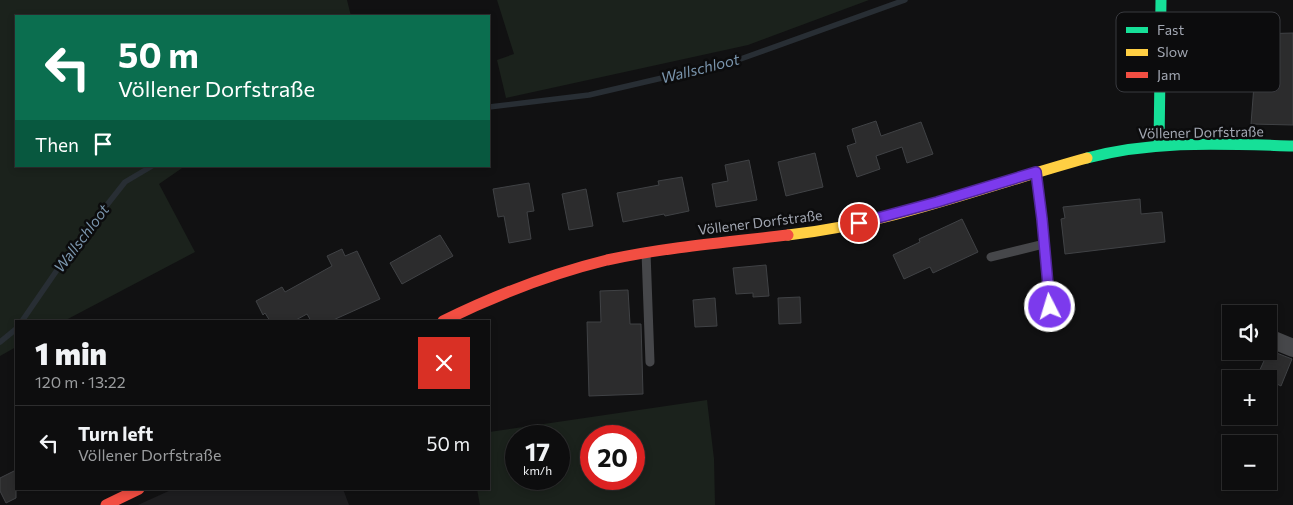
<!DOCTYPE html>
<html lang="en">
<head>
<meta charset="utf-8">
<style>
  body { margin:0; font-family:Commissioner,sans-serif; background:#161617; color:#f1f3f6; height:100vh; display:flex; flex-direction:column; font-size:19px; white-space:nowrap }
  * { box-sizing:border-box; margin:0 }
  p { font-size:16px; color:#9a9c9e }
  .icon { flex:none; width:28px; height:28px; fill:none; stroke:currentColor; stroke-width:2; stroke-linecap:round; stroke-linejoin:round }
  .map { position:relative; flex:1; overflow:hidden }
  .panel { position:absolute; left:15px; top:320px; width:475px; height:170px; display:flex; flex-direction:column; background:#0d0d0e; border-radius:0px; box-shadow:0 2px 8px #0003,0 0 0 1px #2d2d2e }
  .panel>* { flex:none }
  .top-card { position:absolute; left:15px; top:15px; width:475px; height:152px; border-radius:0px; box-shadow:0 2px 8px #0003,0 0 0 1px #2d2d2e; background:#0b6e4f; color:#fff; overflow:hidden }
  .controls { position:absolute; left:1222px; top:305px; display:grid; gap:10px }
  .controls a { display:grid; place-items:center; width:55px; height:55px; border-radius:0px; background:#0d0d0e; box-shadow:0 2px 8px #0003,0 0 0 1px #2d2d2e; font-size:25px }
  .speed { position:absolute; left:505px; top:425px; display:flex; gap:10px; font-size:25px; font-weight:700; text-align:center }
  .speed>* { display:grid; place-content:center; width:65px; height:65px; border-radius:50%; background:#0d0d0e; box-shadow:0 2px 8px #0003,0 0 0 1px #2d2d2e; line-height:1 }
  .speed small { font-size:12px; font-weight:400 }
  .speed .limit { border:8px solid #d22; background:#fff; color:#111 }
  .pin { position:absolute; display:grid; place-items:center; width:42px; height:42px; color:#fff; margin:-21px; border:2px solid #fff; border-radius:50%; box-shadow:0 1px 5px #0007 }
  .me { position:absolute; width:55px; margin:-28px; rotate:355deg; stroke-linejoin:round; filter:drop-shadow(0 0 4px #0008) }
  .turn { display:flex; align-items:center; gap:18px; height:105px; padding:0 20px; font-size:22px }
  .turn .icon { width:65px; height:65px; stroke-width:2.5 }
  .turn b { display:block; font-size:35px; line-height:42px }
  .then { display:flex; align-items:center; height:48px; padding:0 20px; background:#0003; gap:10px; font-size:19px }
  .round { display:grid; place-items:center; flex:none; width:52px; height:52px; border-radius:0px; background:#161617 }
  .head { display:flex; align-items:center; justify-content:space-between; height:85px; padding:0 20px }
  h1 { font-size:30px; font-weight:800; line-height:38px }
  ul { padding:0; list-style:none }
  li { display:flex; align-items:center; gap:15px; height:75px; padding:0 20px; border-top:1px solid #2d2d2e }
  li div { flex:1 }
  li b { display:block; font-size:19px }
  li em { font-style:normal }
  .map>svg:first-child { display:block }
</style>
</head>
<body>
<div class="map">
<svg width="1293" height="505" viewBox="0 0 1293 505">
  <rect width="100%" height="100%" fill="#111112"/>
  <!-- built -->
  <polygon fill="#1e1e20" points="173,489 343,489 349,505 138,505"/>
  <!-- green -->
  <g fill="#1b221c" fill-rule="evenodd">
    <polygon points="0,0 347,0 351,16 16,16 16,166 185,166 159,184 195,252 64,321 16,321 16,347 0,356"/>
    <polygon points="497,0 869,0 748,45 506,98 497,60 514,54"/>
    <path d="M707,400l7,59 1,46h-235l-3,-16h12v-57zM516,436h43v43h-43zM591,436h43v43h-43z"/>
  </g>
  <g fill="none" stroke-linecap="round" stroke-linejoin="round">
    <!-- stream -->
    <g stroke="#282e34" stroke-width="5.5">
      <polyline points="489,107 589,95 735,61 905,0"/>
      <polyline points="22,321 66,257 125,182 152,166"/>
      <polyline points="0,342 16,329"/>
    </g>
  </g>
  <!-- building -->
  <g fill="#2c2c2d" stroke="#404245">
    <polygon points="1293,33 1293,125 1251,124 1254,85 1260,86 1258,34"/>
    <polygon points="876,121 881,136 921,122 933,154 907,163 902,147 876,156 880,169 857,177 847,146 856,143 852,129"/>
    <polygon points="815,153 823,187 786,196 778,162"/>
    <polygon points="749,160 757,200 716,207 712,184 728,181 725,165"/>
    <polygon points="682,177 689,211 665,216 664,214 623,222 617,193 659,185 658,181"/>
    <polygon points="529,183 534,211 527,212 531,239 509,243 504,216 498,217 493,189"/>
    <polygon points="586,189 593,226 569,230 562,194"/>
    <polygon points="1140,199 1141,214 1162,212 1165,242 1065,254 1061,219 1065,218 1063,207"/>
    <polygon points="962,219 978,252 933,273 930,267 904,279 893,255 920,242 919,239"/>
    <polygon points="440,235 453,256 402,284 390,263"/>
    <polygon points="342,249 345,256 357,251 380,299 331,321 311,321 307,314 294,321 270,321 265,313 263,315 256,301 282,287 285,292 332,266 327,256"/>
    <polygon points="766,265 769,296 753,297 753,293 736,294 733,268"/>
    <polygon points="628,290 630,324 641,324 643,394 589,396 587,322 601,322 600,291"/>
    <polygon points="800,297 801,323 779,324 778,298"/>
    <polygon points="715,298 717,326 695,327 693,300"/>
    <polygon points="1269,350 1292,359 1281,386 1269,380 1269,379 1265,379 1257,376"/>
    <polygon points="16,470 16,498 6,503 0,491 0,478"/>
  </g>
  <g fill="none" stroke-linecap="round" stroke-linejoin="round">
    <!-- lane -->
    <g stroke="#46474a" stroke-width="9">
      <polyline points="1036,173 1042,219 1049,307"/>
      <polyline points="646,252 650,362"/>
      <polyline points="991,257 1044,244"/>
    </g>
    <!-- street -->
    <polyline stroke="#46474a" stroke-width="18" points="1269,338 1293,348"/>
    <!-- fast -->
    <g stroke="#16e098" stroke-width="11">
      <polyline points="1159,145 1161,0"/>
      <path d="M1087,158c69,-18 135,-14 206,-12"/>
    </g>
    <!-- slow -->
    <path stroke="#ffcf43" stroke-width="11" d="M788,235c102,-11 200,-50 299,-77"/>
    <!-- jam -->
    <g stroke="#f24e42" stroke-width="11">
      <path d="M443,321c53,-26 107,-47 164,-61 60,-13 121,-18 181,-25"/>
      <polyline points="106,505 139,489"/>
    </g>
  </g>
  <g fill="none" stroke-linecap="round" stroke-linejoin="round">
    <defs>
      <polyline id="route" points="859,223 937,202 1036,172 1042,219 1050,307"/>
    </defs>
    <!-- route casing -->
    <use href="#route" stroke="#51269a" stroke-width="12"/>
    <!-- route -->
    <use href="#route" stroke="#7c3aed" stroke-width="9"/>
  </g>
  <g text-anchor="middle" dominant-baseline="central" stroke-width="5" stroke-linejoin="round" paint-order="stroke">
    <!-- street labels -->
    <g font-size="14" fill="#a2a7b2" stroke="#0c0c0d">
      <text transform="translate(1201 132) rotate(-1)">Völlener Dorfstraße</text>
      <text transform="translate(760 222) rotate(-7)">Völlener Dorfstraße</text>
    </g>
    <!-- water labels -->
    <g font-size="15" font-style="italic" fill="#7a95ad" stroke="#0c0c0d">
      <text transform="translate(700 68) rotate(-14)">Wallschloot</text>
      <text transform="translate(81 238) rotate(-53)">Wallschloot</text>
    </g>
  </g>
  <!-- legend -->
  <rect x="1116" y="12" width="164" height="80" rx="8" fill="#0c0c0d" stroke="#393a3f" stroke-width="1"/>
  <rect x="1126" y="27" width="22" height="6" fill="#16e098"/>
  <rect x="1126" y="49" width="22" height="7" fill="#ffcf43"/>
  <rect x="1126" y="72" width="22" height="6" fill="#f24e42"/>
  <g font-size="14" fill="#a2a7b2">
    <text x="1157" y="35">Fast</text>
    <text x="1157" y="57">Slow</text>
    <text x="1157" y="80">Jam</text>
  </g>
</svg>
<div class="controls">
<a><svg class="icon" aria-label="sound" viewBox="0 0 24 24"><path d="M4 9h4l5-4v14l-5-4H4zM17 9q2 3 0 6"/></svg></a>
<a>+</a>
<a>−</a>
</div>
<div class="speed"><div>17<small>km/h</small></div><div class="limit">20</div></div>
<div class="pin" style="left:859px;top:223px;background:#d93025"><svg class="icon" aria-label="arrive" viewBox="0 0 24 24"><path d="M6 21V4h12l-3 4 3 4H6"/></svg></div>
<svg class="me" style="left:1050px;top:307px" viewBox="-20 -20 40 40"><circle r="17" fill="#7c3aed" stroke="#fff" stroke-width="3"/><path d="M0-11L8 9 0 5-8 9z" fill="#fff"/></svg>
<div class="top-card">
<div class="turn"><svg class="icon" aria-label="left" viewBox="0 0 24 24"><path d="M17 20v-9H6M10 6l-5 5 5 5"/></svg><div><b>50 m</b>Völlener Dorfstraße</div></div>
<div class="then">Then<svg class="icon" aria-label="arrive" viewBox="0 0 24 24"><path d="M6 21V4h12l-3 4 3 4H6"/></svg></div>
</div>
<section class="panel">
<div class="head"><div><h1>1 min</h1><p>120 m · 13:22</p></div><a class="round" style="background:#d93025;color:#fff"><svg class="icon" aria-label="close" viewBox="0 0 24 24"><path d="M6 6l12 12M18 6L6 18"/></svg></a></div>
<ul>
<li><svg class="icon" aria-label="left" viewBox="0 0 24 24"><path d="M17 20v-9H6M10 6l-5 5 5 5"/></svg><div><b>Turn left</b><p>Völlener Dorfstraße</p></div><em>50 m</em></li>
</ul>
</section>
</div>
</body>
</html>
